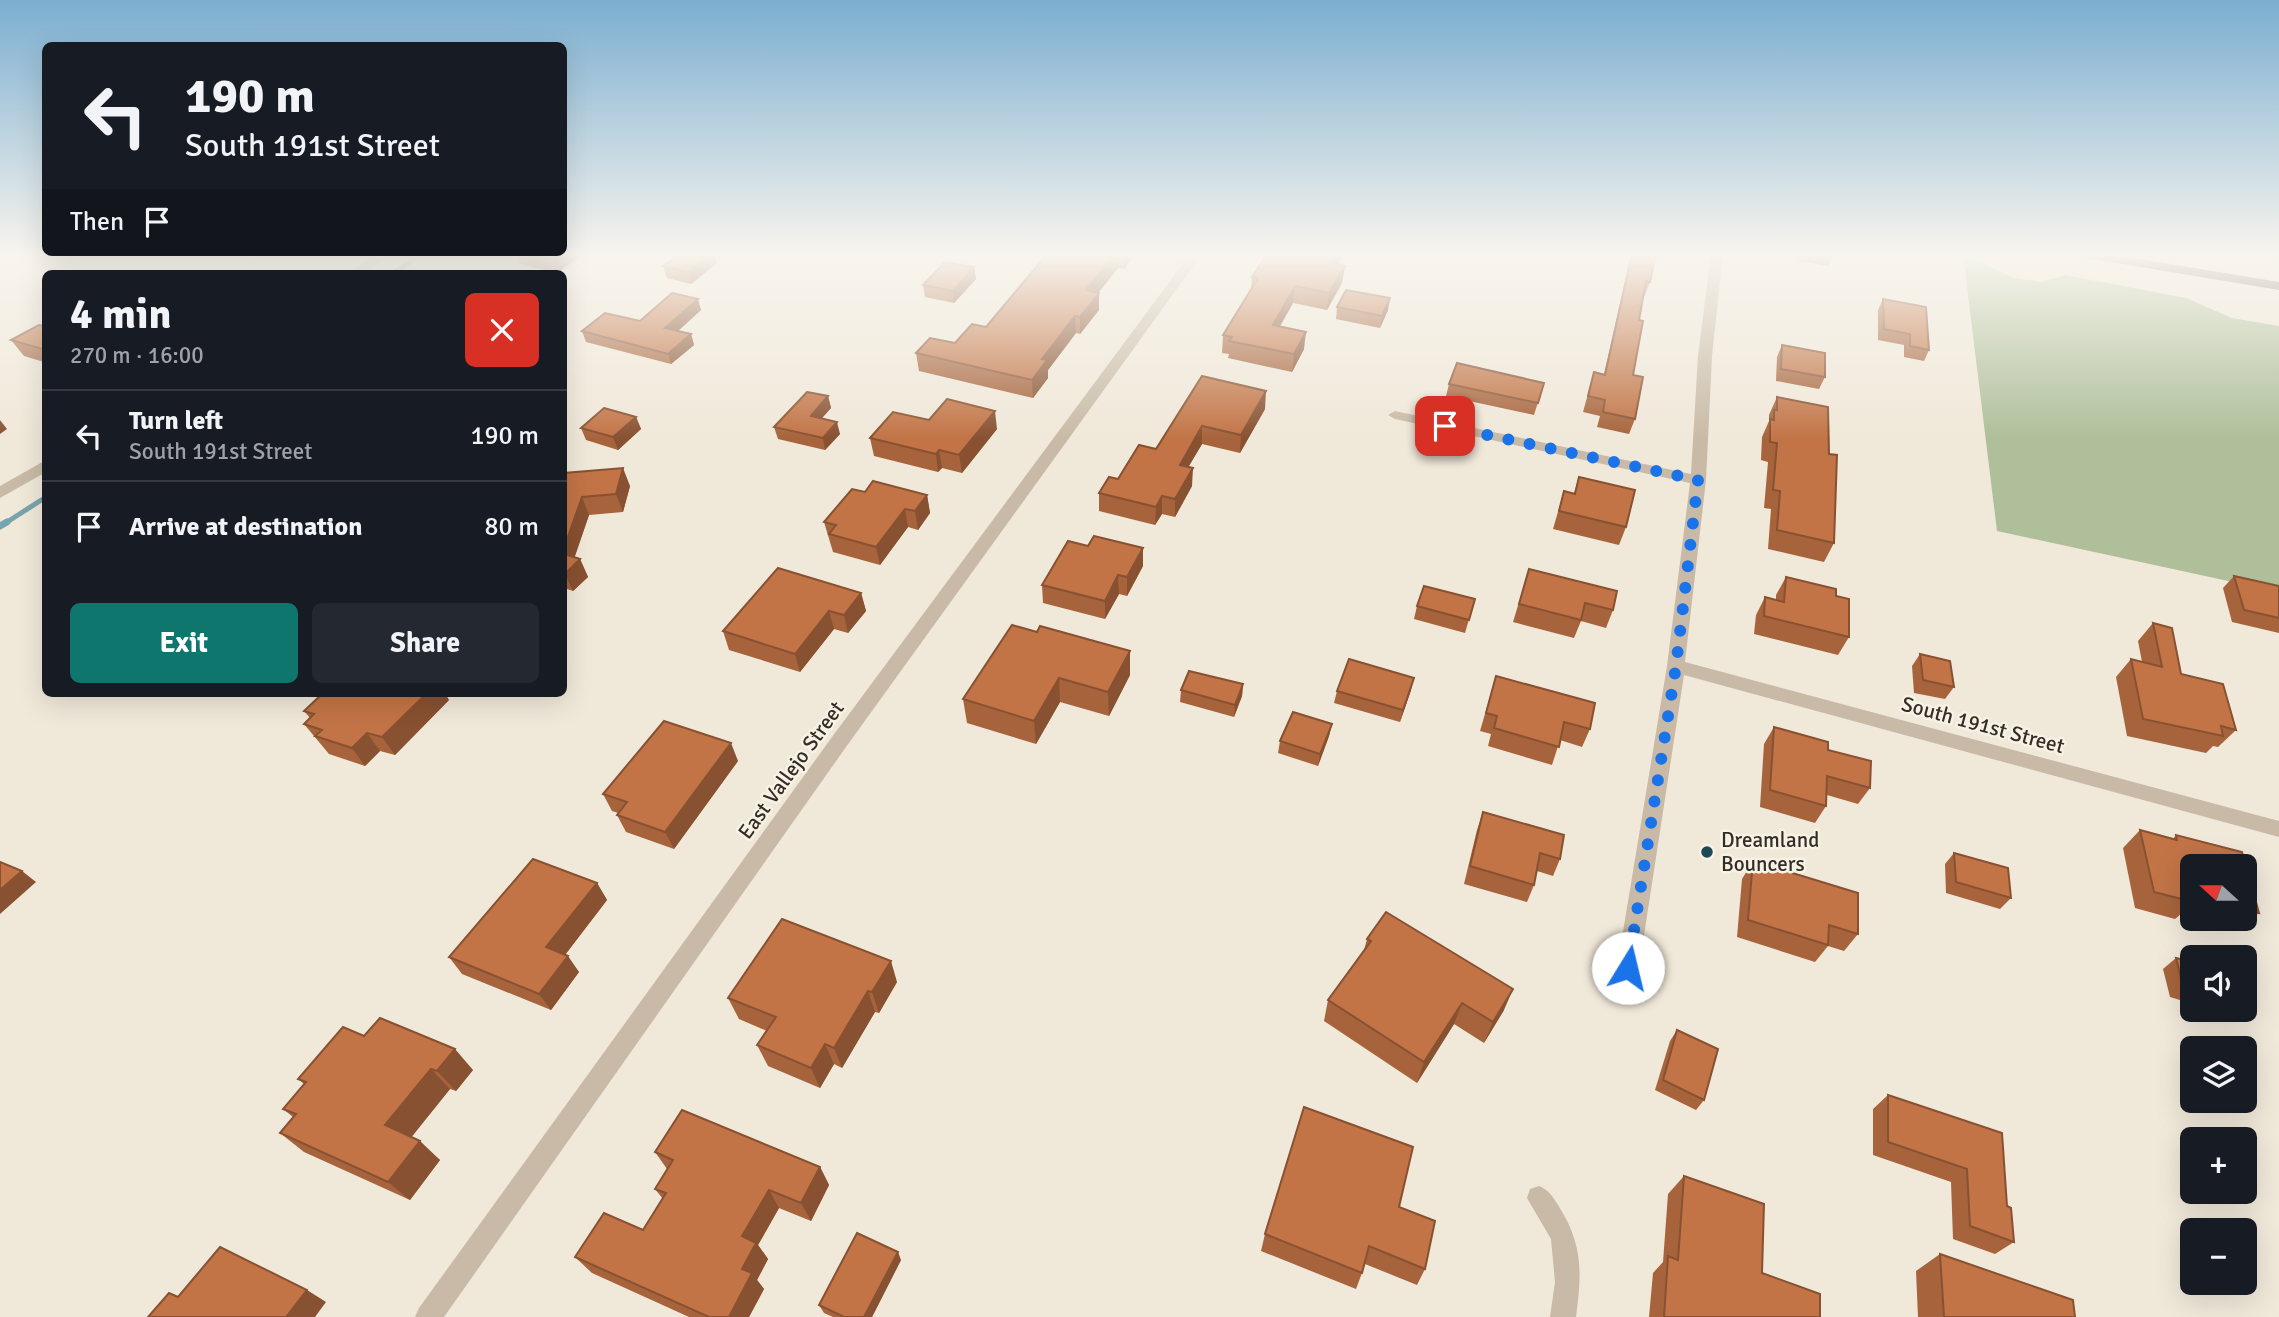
<!DOCTYPE html>
<html lang="en">
<head>
<meta charset="utf-8">
<style>
  body { margin:0; font-family:Signika,sans-serif; background:#242831; color:#f1f3f6; height:100vh; display:flex; flex-direction:column; font-size:26px; white-space:nowrap }
  * { box-sizing:border-box; margin:0 }
  p { font-size:23px; color:#9ea1a6 }
  .icon { flex:none; width:38px; height:38px; fill:none; stroke:currentColor; stroke-width:2; stroke-linecap:round; stroke-linejoin:round }
  .map { position:relative; flex:1; overflow:hidden }
  .drawer { position:absolute; left:42px; top:270px; width:525px; height:427px; display:flex; flex-direction:column; background:#171b24; border-radius:10px; box-shadow:0 7px 28px #0002 }
  .drawer>* { flex:none }
  .guide { position:absolute; left:42px; top:42px; width:525px; height:214px; border-radius:10px; box-shadow:0 7px 28px #0002; background:#171b24; color:#f1f3f6; overflow:hidden }
  .needle { width:46px; rotate:291deg }
  .tools { position:absolute; left:2180px; top:854px; display:grid; gap:14px }
  .tools a { display:grid; place-items:center; width:77px; height:77px; border-radius:10px; background:#171b24; box-shadow:0 7px 28px #0002; font-size:35px }
  .pin { position:absolute; display:grid; place-items:center; width:60px; height:60px; color:#fff; margin:-30px; border-radius:14px; box-shadow:0 4px 10px #0006 }
  .me { position:absolute; width:77px; margin:-38px; rotate:9deg; stroke-linejoin:round; filter:drop-shadow(0 0 5px #0008) }
  .turn { display:flex; align-items:center; gap:24px; height:147px; padding:0 28px; font-size:32px }
  .turn .icon { width:91px; height:91px; stroke-width:2.5 }
  .turn b { display:block; font-size:49px; line-height:60px }
  .then { display:flex; align-items:center; height:66px; padding:0 28px; background:#0003; gap:14px; font-size:26px }
  .round { display:grid; place-items:center; flex:none; width:74px; height:74px; border-radius:10px; background:#242831 }
  .overview { display:flex; align-items:center; justify-content:space-between; height:119px; padding:0 28px }
  h1 { font-size:42px; font-weight:800; line-height:52px }
  .primary-button { display:flex; gap:14px; margin-top:auto; padding:14px 28px }
  .primary-button a { flex:1; height:80px; border-radius:10px; background:#0f766e; color:#fff; font-size:28px; font-weight:800; line-height:80px; text-align:center }
  .primary-button a+a { background:#242831; color:#f1f3f6 }
  ul { padding:0; list-style:none }
  li { display:flex; align-items:center; gap:21px; height:91px; padding:0 28px; border-top:2px solid #363941 }
  li div { flex:1 }
  li b { display:block; font-size:26px }
  li em { font-style:normal }
  .map>svg:first-child { display:block }
</style>
</head>
<body>
<div class="map">
<svg width="2279" height="1317" viewBox="0 0 2279 1317">
  <rect width="100%" height="100%" fill="#f0e8d9"/>
  <!-- green -->
  <polygon fill="#aebf9a" points="1963,254 2014,278 2042,282 2065,275 2186,298 2232,318 2279,326 2279,592 1997,531"/>
  <g fill="none" stroke-linecap="round" stroke-linejoin="round">
    <!-- stream-far1 -->
    <g stroke="#79a4ac" stroke-width="5">
      <polyline points="2269,254 2279,256"/>
      <polyline points="393,273 422,254"/>
      <polyline points="4,524 46,497"/>
    </g>
    <!-- stream -->
    <polyline stroke="#79a4ac" stroke-width="7" points="0,526 7,522"/>
    <!-- minor -->
    <g fill="#c8baa6" fill-rule="evenodd">
      <polygon points="376,254 391,254 364,273 349,273"/>
      <polygon points="1190,254 1202,254 846,747 444,1317 415,1317 419,1308 832,737"/>
      <polygon points="1711,254 1723,254 1712,356 1706,480 1685,662 2279,821 2279,837 1684,675 1639,968 1636,975 1628,978 1620,975 1617,968 1667,666 1690,483 1395,419 1388,415 1395,411 1691,474 1698,356"/>
      <polygon points="46,460 46,472 0,498 0,486"/>
      <path d="M1539,1186c10,4 13,10 19,19 25,39 24,67 18,112h-26l5,-35 -4,-43 -24,-41 3,-9z"/>
    </g>
    <!-- major -->
    <polygon fill="#766658" fill-rule="evenodd" points="2081,254 2110,254 2279,282 2279,290 2087,258"/>
  </g>
  <!-- wall -->
  <g fill="#a7643c">
    <polygon points="516,254 583,254 557,273 520,264"/>
    <polygon points="1047,254 1135,254 1124,269 1118,268 1098,293 1099,310 1080,334 1076,333 1048,370 1048,378 1033,398 919,371 916,353 955,343 986,327"/>
    <polygon points="1344,254 1338,264 1345,266 1342,283 1327,310 1293,303 1280,326 1304,349 1292,372 1228,358 1229,354 1222,353 1223,335 1251,290 1252,277"/>
    <polygon points="1631,254 1656,254 1650,282 1644,297 1643,297 1639,320 1633,375 1635,419 1629,434 1597,427 1600,416 1583,412 1594,372 1604,374"/>
    <polygon points="1779,254 1833,254 1828,266 1799,261 1799,258"/>
    <polygon points="717,263 691,284 667,278 663,266"/>
    <polygon points="974,267 976,279 954,303 925,297 923,285"/>
    <polygon points="1883,299 1929,350 1924,361 1904,357 1904,345 1878,340 1878,310"/>
    <polygon points="1337,307 1388,310 1380,328 1336,319"/>
    <polygon points="701,310 678,331 691,334 694,345 671,364 586,342 582,331"/>
    <polygon points="46,326 46,365 44,362 24,356 11,340"/>
    <polygon points="1782,345 1825,377 1819,389 1776,381 1777,357"/>
    <polygon points="1202,376 1265,409 1240,453 1202,444 1188,467 1192,486 1175,517 1162,514 1155,525 1099,511 1099,493 1118,479 1156,449"/>
    <polygon points="1544,383 1534,415 1446,396 1449,384"/>
    <polygon points="828,396 831,408 822,418 840,434 825,450 778,439 774,427"/>
    <polygon points="1777,397 1829,454 1834,543 1824,562 1768,549 1771,509 1764,508 1768,462 1761,460 1762,437 1769,421 1769,415"/>
    <polygon points="636,417 641,429 618,450 586,440 581,428"/>
    <polygon points="929,420 997,429 962,473 942,468 938,472 874,456 870,438"/>
    <polygon points="564,473 630,486 623,512 589,515 574,558 580,559 588,577 573,591 564,588"/>
    <polygon points="1579,477 1626,527 1619,545 1553,529 1564,491 1574,493"/>
    <polygon points="865,492 927,495 930,513 918,530 908,527 880,565 833,552 824,522"/>
    <polygon points="1088,546 1143,548 1143,566 1127,596 1119,594 1105,619 1043,603 1042,585"/>
    <polygon points="1529,569 1613,610 1606,628 1581,621 1574,638 1513,622"/>
    <polygon points="2234,576 2279,586 2279,633 2232,622 2223,588"/>
    <polygon points="1786,577 1836,596 1849,637 1838,655 1754,634 1756,615 1765,597 1776,600 1776,595"/>
    <polygon points="861,593 866,611 848,633 834,629 800,672 729,650 723,631"/>
    <polygon points="1475,599 1465,633 1414,619 1417,606"/>
    <polygon points="2153,623 2181,674 2236,730 2218,747 2213,746 2206,753 2127,736 2116,677 2131,659 2142,662 2138,641"/>
    <polygon points="1012,625 1130,675 1109,716 1060,702 1036,744 967,723 963,699"/>
    <polygon points="1920,654 1954,687 1945,699 1914,693 1912,666"/>
    <polygon points="1496,676 1590,729 1582,747 1560,740 1552,765 1488,746 1491,734 1480,731"/>
    <polygon points="1243,684 1242,696 1234,717 1180,702 1181,690"/>
    <polygon points="1411,690 1400,722 1334,703 1337,691"/>
    <polygon points="449,700 395,755 380,751 365,766 329,754 304,724 310,718 304,711"/>
    <polygon points="1332,724 1329,736 1318,766 1278,753 1280,741"/>
    <polygon points="1774,727 1828,750 1870,788 1858,804 1827,795 1826,806 1815,823 1760,807 1764,744"/>
    <polygon points="738,761 674,849 626,832 617,815 618,813 612,811 603,794"/>
    <polygon points="1483,812 1560,859 1553,876 1537,871 1534,885 1527,902 1464,884 1477,830"/>
    <polygon points="2140,830 2173,839 2176,835 2242,852 2259,913 2238,929 2198,919 2245,919 2245,866 2193,866 2193,917 2181,914 2175,919 2135,908 2123,848"/>
    <polygon points="1954,853 2011,898 2000,909 1946,893 1945,864"/>
    <polygon points="1753,861 1858,934 1844,951 1828,946 1815,962 1737,937 1742,879"/>
    <polygon points="597,883 607,900 565,955 579,972 551,1010 462,974 449,957"/>
    <polygon points="1367,939 1504,1010 1484,1043 1454,1024 1417,1083 1324,1021 1328,1000 1364,950"/>
    <polygon points="2176,958 2193,962 2193,1004 2170,997 2163,969"/>
    <polygon points="897,982 879,1013 875,1012 842,1068 834,1064 820,1088 768,1066 757,1045 767,1031 739,1019 728,998"/>
    <polygon points="2216,1010 2242,1010 2235,1015"/>
    <polygon points="1677,1030 1704,1100 1696,1110 1655,1090 1670,1041"/>
    <polygon points="364,1036 473,1070 456,1091 450,1089 411,1137 440,1160 410,1200 304,1152 280,1133 293,1117 283,1109 304,1084 298,1079"/>
    <polygon points="1888,1095 2007,1206 2014,1242 1995,1254 1953,1239 1951,1182 1873,1155 1873,1109"/>
    <polygon points="655,1152 820,1167 829,1185 811,1221 779,1208 758,1245 768,1259 757,1280 764,1289 749,1317 689,1317 592,1273 575,1257 643,1230 663,1199 655,1189 667,1169"/>
    <polygon points="1684,1176 1762,1273 1820,1317 1649,1317 1653,1273 1663,1262 1668,1194"/>
    <polygon points="1399,1207 1425,1269 1417,1285 1365,1264 1362,1273 1356,1289 1261,1251 1265,1234"/>
    <polygon points="1940,1254 2075,1317 1918,1317 1916,1271"/>
    <polygon points="901,1260 872,1317 833,1317 824,1313 819,1305"/>
  </g>
  <!-- shaded-wall -->
  <g fill="#885131">
    <polygon points="554,254 583,254 557,273 551,256"/>
    <polygon points="710,254 714,254 717,263 691,284 688,272"/>
    <polygon points="1115,254 1118,254 1118,268 1087,307 1086,290"/>
    <polygon points="1124,254 1135,254 1124,269"/>
    <polygon points="1337,254 1344,254 1329,280 1331,263"/>
    <polygon points="1345,266 1342,283 1327,310 1329,293"/>
    <polygon points="974,267 976,279 954,303 953,291"/>
    <polygon points="1295,286 1293,303 1271,342 1273,325"/>
    <polygon points="1099,293 1099,310 1080,334 1080,317"/>
    <polygon points="1390,298 1388,310 1380,328 1382,316"/>
    <polygon points="698,299 701,310 669,339 665,328"/>
    <polygon points="1075,316 1076,333 1048,370 1048,378 1033,398 1032,380 1042,359"/>
    <polygon points="1306,332 1304,349 1292,372 1294,354"/>
    <polygon points="691,334 694,345 671,364 668,354"/>
    <polygon points="1266,391 1265,409 1240,453 1241,435"/>
    <polygon points="828,396 831,408 813,428 811,416"/>
    <polygon points="995,411 997,429 962,473 959,455"/>
    <polygon points="636,417 641,429 618,450 613,437"/>
    <polygon points="0,420 7,429 0,434"/>
    <polygon points="837,422 840,434 825,450 823,438"/>
    <polygon points="1202,426 1202,444 1179,483 1180,465"/>
    <polygon points="939,450 942,468 938,472 936,454"/>
    <polygon points="623,468 630,486 623,512 616,494"/>
    <polygon points="1193,468 1192,486 1175,517 1175,499"/>
    <polygon points="927,495 930,513 918,530 915,511"/>
    <polygon points="1162,496 1162,514 1155,525 1156,507"/>
    <polygon points="582,497 589,515 571,568 580,559 588,577 573,591 565,574 564,548"/>
    <polygon points="905,509 908,527 880,565 876,547"/>
    <polygon points="1143,548 1143,566 1127,596 1127,577"/>
    <polygon points="1118,575 1119,594 1105,619 1105,601"/>
    <polygon points="861,593 866,611 848,633 844,615"/>
    <polygon points="829,611 834,629 800,672 795,654"/>
    <polygon points="1130,651 1130,675 1109,716 1108,692"/>
    <polygon points="1059,678 1060,702 1036,744 1034,721"/>
    <polygon points="1414,678 1411,690 1400,722 1403,710"/>
    <polygon points="1243,684 1242,696 1234,717 1235,705"/>
    <polygon points="427,693 445,693 449,700 395,755 382,737"/>
    <polygon points="1332,724 1329,736 1318,766 1320,754"/>
    <polygon points="367,733 380,751 365,766 352,748"/>
    <polygon points="731,743 738,761 674,849 665,832"/>
    <polygon points="22,871 36,882 0,914 0,890"/>
    <polygon points="597,883 607,900 558,964 546,947"/>
    <polygon points="568,956 579,972 551,1010 539,994"/>
    <polygon points="891,961 897,982 879,1013 872,992"/>
    <polygon points="1513,989 1504,1010 1484,1043 1493,1022"/>
    <polygon points="868,991 875,1012 842,1068 834,1048"/>
    <polygon points="1462,1003 1454,1024 1417,1083 1424,1062"/>
    <polygon points="825,1044 834,1064 820,1088 811,1068"/>
    <polygon points="455,1049 473,1070 456,1091 437,1071"/>
    <polygon points="431,1069 450,1089 406,1144 385,1125"/>
    <polygon points="420,1141 440,1160 410,1200 388,1182"/>
    <polygon points="820,1167 829,1185 811,1221 801,1203"/>
    <polygon points="769,1190 779,1208 758,1245 768,1259 757,1280 764,1289 749,1317 729,1317 742,1269 742,1236"/>
    <polygon points="898,1252 901,1260 872,1317 864,1317"/>
    <polygon points="307,1290 326,1302 315,1317 286,1317"/>
  </g>
  <!-- building -->
  <g fill="#c27446" stroke="#885131" stroke-width="2">
    <polygon points="679,254 710,254 688,272 663,266"/>
    <polygon points="1047,254 1115,254 1086,290 1099,293 1080,317 1075,316 1042,359 1047,360 1032,380 916,353 930,338 955,343 972,324 986,327"/>
    <polygon points="1267,254 1337,254 1331,263 1345,266 1329,293 1295,286 1273,325 1306,332 1294,354 1229,341 1232,337 1223,335 1258,278 1252,277"/>
    <polygon points="1632,254 1656,254 1650,282 1646,281 1639,320 1643,321 1633,375 1643,377 1635,419 1603,412 1605,400 1588,396 1594,372 1605,375"/>
    <polygon points="945,262 974,267 953,291 923,285"/>
    <polygon points="1346,290 1390,298 1382,316 1337,307"/>
    <polygon points="672,293 698,299 665,328 691,334 668,354 582,331 605,313 640,321"/>
    <polygon points="1883,299 1926,307 1929,350 1910,346 1910,334 1884,329"/>
    <polygon points="39,325 46,326 46,350 11,340"/>
    <polygon points="1782,345 1825,353 1825,377 1781,369"/>
    <polygon points="1457,363 1544,383 1538,403 1449,384"/>
    <polygon points="1202,376 1266,391 1241,435 1202,426 1180,465 1193,468 1175,499 1162,496 1156,507 1099,493 1109,477 1118,479 1139,445 1156,449"/>
    <polygon points="807,392 828,396 811,416 837,422 823,438 774,427"/>
    <polygon points="1777,397 1828,407 1829,454 1837,455 1834,543 1777,530 1780,491 1773,490 1777,443 1770,442 1770,419 1774,420 1774,410 1777,410"/>
    <polygon points="947,399 995,411 959,455 939,450 936,454 870,438 893,412 929,420"/>
    <polygon points="604,408 636,417 613,437 581,428"/>
    <polygon points="623,468 616,494 582,497 564,548 564,473"/>
    <polygon points="1579,477 1635,490 1626,527 1559,511 1564,491 1575,494"/>
    <polygon points="873,481 927,495 915,511 905,509 876,547 829,534 836,525 824,522 852,489 865,492"/>
    <polygon points="1094,536 1143,548 1127,577 1118,575 1105,601 1042,585 1068,541 1088,546"/>
    <polygon points="564,554 580,559 565,574 564,573"/>
    <polygon points="778,568 861,593 844,615 829,611 795,654 723,631"/>
    <polygon points="1529,569 1617,591 1613,610 1585,603 1581,620 1519,604"/>
    <polygon points="2234,576 2279,586 2279,618 2244,610"/>
    <polygon points="1786,577 1836,589 1836,596 1849,599 1849,637 1764,616 1765,597 1784,602"/>
    <polygon points="1424,586 1475,599 1469,620 1417,606"/>
    <polygon points="2153,623 2172,628 2181,674 2223,684 2236,730 2221,726 2223,736 2143,719 2131,659 2162,667"/>
    <polygon points="1012,625 1037,632 1040,626 1130,651 1108,692 1059,678 1034,721 963,699"/>
    <polygon points="1920,654 1950,661 1954,687 1923,680"/>
    <polygon points="1349,659 1414,678 1403,710 1337,691"/>
    <polygon points="1189,671 1243,684 1235,705 1181,690"/>
    <polygon points="1496,676 1595,703 1590,729 1564,722 1559,747 1494,728 1497,716 1486,713"/>
    <polygon points="323,693 427,693 382,737 367,733 352,748 315,736 322,730 304,724 314,714 304,711"/>
    <polygon points="1293,712 1332,724 1320,754 1280,741"/>
    <polygon points="664,721 731,743 665,832 617,815 627,802 603,794"/>
    <polygon points="1774,727 1828,742 1828,750 1871,761 1870,788 1827,776 1826,806 1770,790"/>
    <polygon points="1483,812 1564,835 1560,859 1540,853 1534,885 1470,866"/>
    <polygon points="2140,830 2177,840 2176,835 2242,852 2259,913 2245,909 2245,866 2193,866 2193,902 2154,892"/>
    <polygon points="1954,853 2008,868 2011,898 1956,882"/>
    <polygon points="533,859 597,883 546,947 568,956 539,994 449,957"/>
    <polygon points="1753,861 1858,893 1858,934 1829,925 1828,945 1748,920"/>
    <polygon points="0,862 22,871 0,890"/>
    <polygon points="1386,912 1513,989 1493,1022 1462,1003 1424,1062 1328,1000 1371,941 1367,939"/>
    <polygon points="782,919 891,961 872,992 868,991 834,1048 825,1044 811,1068 757,1045 776,1017 728,998"/>
    <polygon points="2176,958 2193,962 2193,989 2183,986"/>
    <polygon points="2245,988 2250,1004 2245,1003"/>
    <polygon points="380,1018 455,1049 437,1071 431,1069 385,1125 420,1141 388,1182 280,1133 296,1114 283,1109 306,1082 298,1079 343,1027 364,1036"/>
    <polygon points="1677,1030 1718,1049 1704,1100 1663,1080"/>
    <polygon points="1888,1095 2002,1133 2007,1206 2011,1208 2014,1242 1970,1226 1967,1169 1888,1142"/>
    <polygon points="1304,1107 1413,1147 1399,1207 1435,1221 1425,1269 1369,1246 1362,1273 1265,1234"/>
    <polygon points="682,1110 820,1167 801,1203 769,1190 742,1236 756,1243 742,1269 752,1273 729,1317 709,1317 575,1257 604,1213 643,1230 666,1193 655,1189 673,1160 655,1152"/>
    <polygon points="1684,1176 1764,1204 1762,1273 1820,1294 1820,1317 1664,1317 1668,1256 1678,1260"/>
    <polygon points="857,1233 898,1252 864,1317 844,1317 819,1305"/>
    <polygon points="220,1247 307,1290 286,1317 148,1317 169,1293 178,1297"/>
    <polygon points="1940,1254 2073,1300 2075,1317 1944,1317"/>
  </g>
  <!-- sky -->
  <linearGradient id="sky" x2="0" y2="1"><stop stop-color="#7baed0"/><stop offset="0.58" stop-color="#f8f5ee"/><stop offset="1" stop-color="#f8f5ee" stop-opacity="0"/></linearGradient>
  <rect width="2279" height="439" fill="url(#sky)"/>
  <g fill="none" stroke-linecap="round" stroke-linejoin="round">
    <!-- route -->
    <polyline stroke="#1a73e8" stroke-width="12" stroke-dasharray="0 21.6" points="1445,426 1698,480 1676,666 1628,968"/>
  </g>
  <!-- markers -->
  <circle fill="#1e4954" stroke="#f8f2e5" stroke-width="2.5" cx="1707" cy="852" r="7"/>
  <g text-anchor="middle" dominant-baseline="central" stroke-width="5" stroke-linejoin="round" paint-order="stroke">
    <!-- street labels -->
    <g font-size="21" fill="#342d27" stroke="#f8f2e5">
      <text transform="translate(1983 725) rotate(15)">South 191st Street</text>
      <text transform="translate(791 770) rotate(-54)">East Vallejo Street</text>
    </g>
    <!-- poi labels -->
    <g font-size="21" fill="#342d27" stroke="#f8f2e5" text-anchor="start">
      <text x="1721" y="840">Dreamland<tspan x="1721" dy="24">Bouncers</tspan></text>
    </g>
  </g>
</svg>
<div class="tools">
<a><svg class="needle" viewBox="-14 -14 28 28"><path d="M0-13l5 13h-10z" fill="#e53935"/><path d="M0 13l5-13h-10z" fill="#9ea1a6"/></svg></a>
<a><svg class="icon" aria-label="sound" viewBox="0 0 24 24"><path d="M4 9h4l5-4v14l-5-4H4zM17 9q2 3 0 6"/></svg></a>
<a><svg class="icon" aria-label="layers" viewBox="0 0 24 24"><path d="M12 4l9 5-9 5-9-5zM3 14l9 5 9-5"/></svg></a>
<a>+</a>
<a>−</a>
</div>
<div class="pin" style="left:1445px;top:426px;background:#d93025"><svg class="icon" aria-label="arrive" viewBox="0 0 24 24"><path d="M6 21V4h12l-3 4 3 4H6"/></svg></div>
<svg class="me" style="left:1628px;top:968px" viewBox="-20 -20 40 40"><circle r="19" fill="#fff"/><path d="M0-13L10 11 0 6-10 11z" fill="#1a73e8"/></svg>
<div class="guide">
<div class="turn"><svg class="icon" aria-label="left" viewBox="0 0 24 24"><path d="M17 20v-9H6M10 6l-5 5 5 5"/></svg><div><b>190 m</b>South 191st Street</div></div>
<div class="then">Then<svg class="icon" aria-label="arrive" viewBox="0 0 24 24"><path d="M6 21V4h12l-3 4 3 4H6"/></svg></div>
</div>
<section class="drawer">
<div class="overview"><div><h1>4 min</h1><p>270 m · 16:00</p></div><a class="round" style="background:#d93025;color:#fff"><svg class="icon" aria-label="close" viewBox="0 0 24 24"><path d="M6 6l12 12M18 6L6 18"/></svg></a></div>
<ul>
<li><svg class="icon" aria-label="left" viewBox="0 0 24 24"><path d="M17 20v-9H6M10 6l-5 5 5 5"/></svg><div><b>Turn left</b><p>South 191st Street</p></div><em>190 m</em></li>
<li><svg class="icon" aria-label="arrive" viewBox="0 0 24 24"><path d="M6 21V4h12l-3 4 3 4H6"/></svg><div><b>Arrive at destination</b></div><em>80 m</em></li>
</ul>
<div class="primary-button"><a>Exit</a><a>Share</a></div>
</section>
</div>
</body>
</html>
